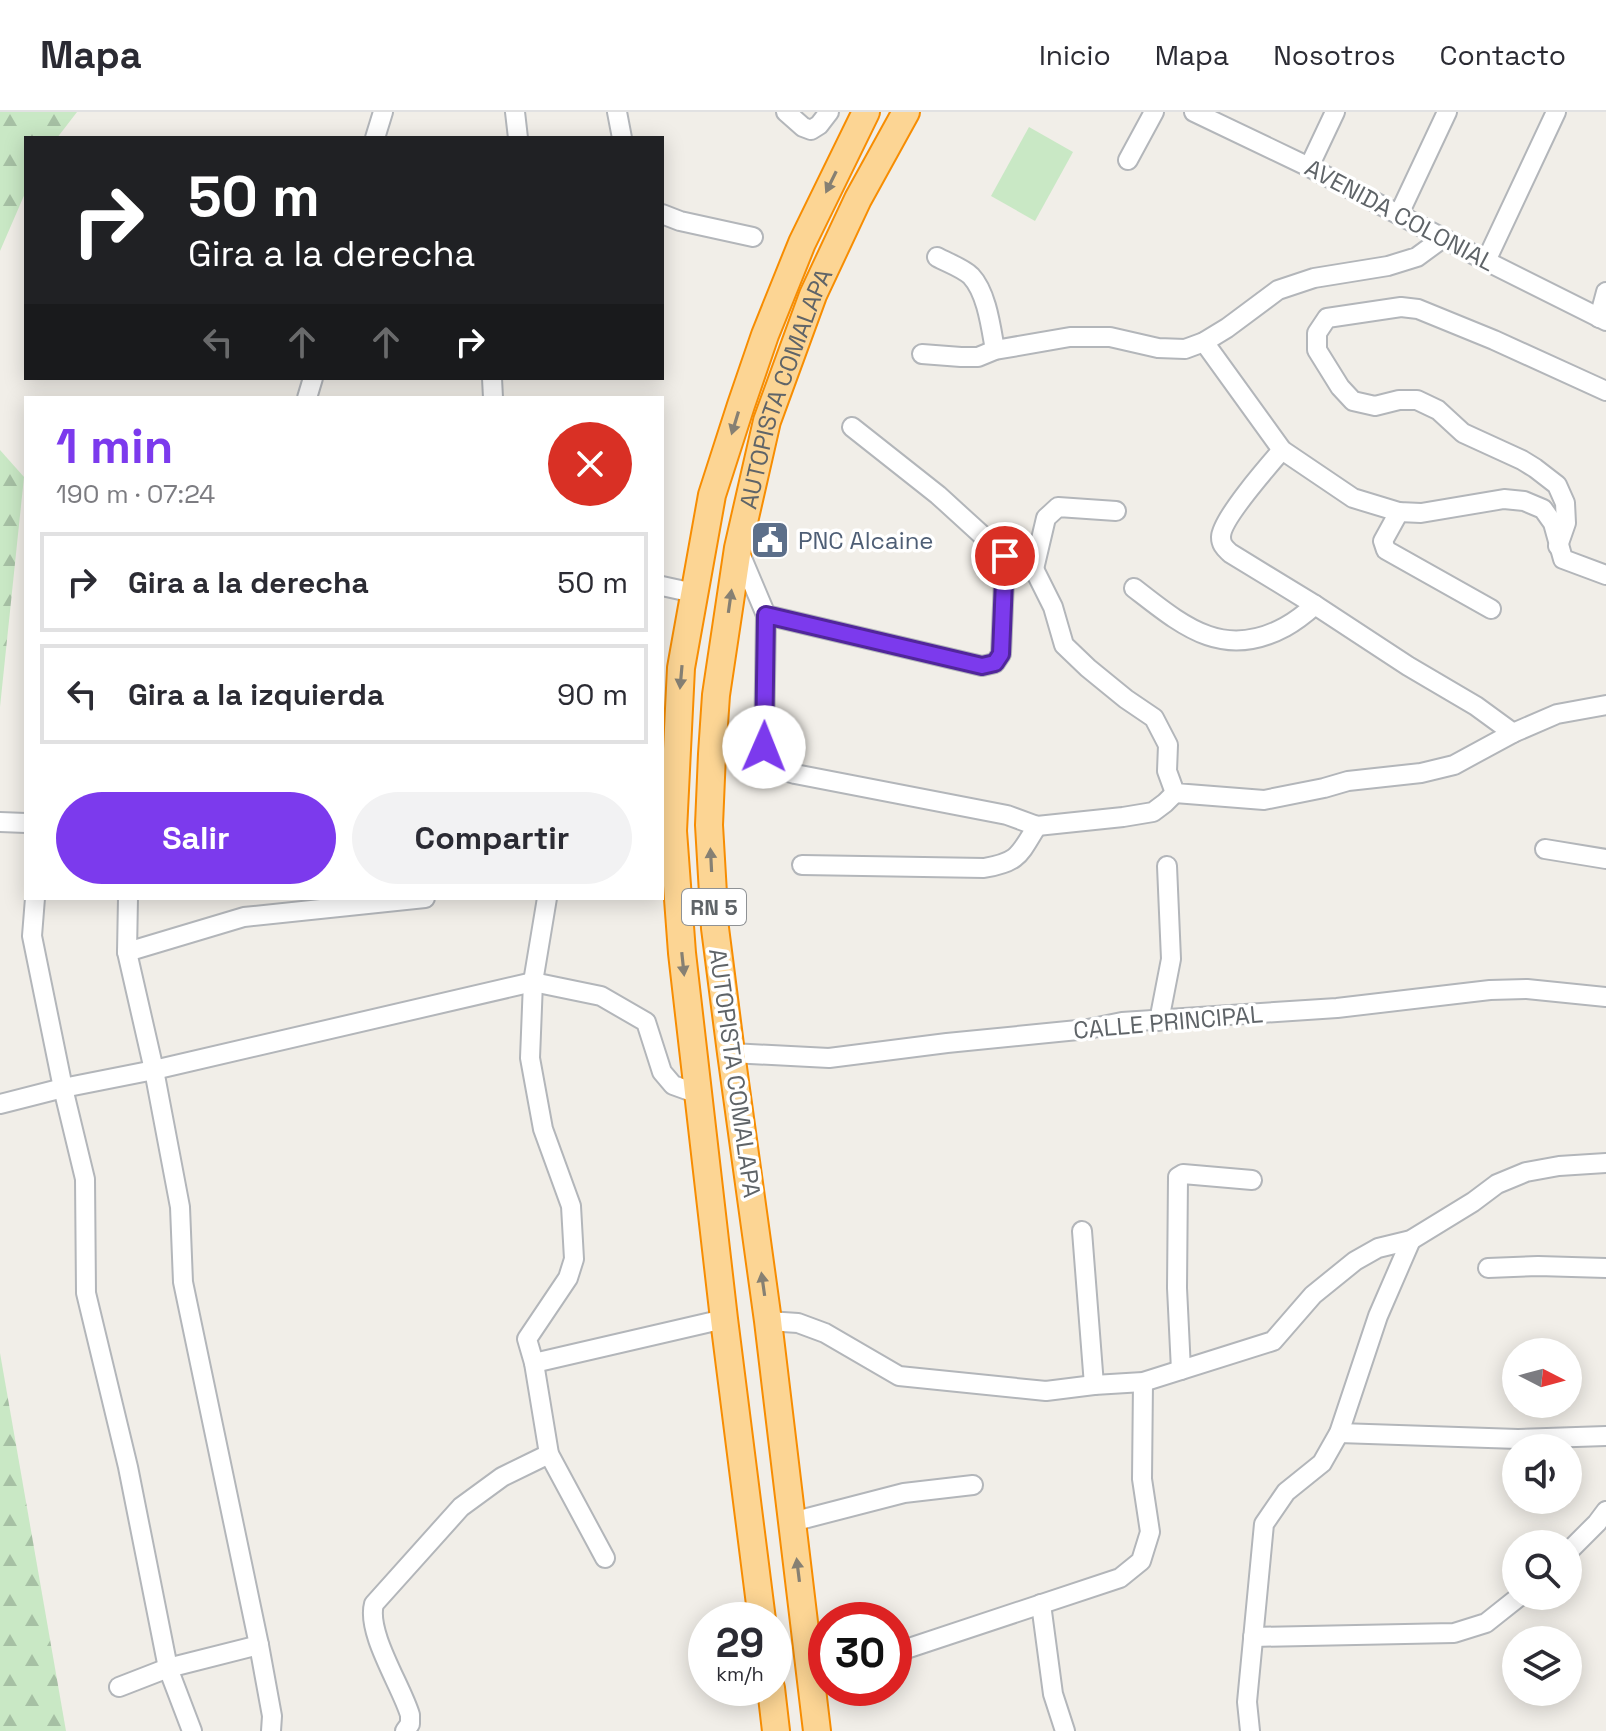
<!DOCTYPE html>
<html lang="es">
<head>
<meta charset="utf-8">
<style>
  body { margin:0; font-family:"Space Grotesk",sans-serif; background:#f2f2f3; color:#2b2b33; height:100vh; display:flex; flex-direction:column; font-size:30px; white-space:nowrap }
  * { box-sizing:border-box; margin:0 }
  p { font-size:26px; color:#7c7c81 }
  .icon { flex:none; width:44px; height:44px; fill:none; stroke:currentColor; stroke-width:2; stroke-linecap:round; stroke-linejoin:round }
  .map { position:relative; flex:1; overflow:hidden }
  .drawer { position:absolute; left:24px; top:284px; width:640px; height:504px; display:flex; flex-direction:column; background:#fff; border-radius:0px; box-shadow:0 4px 20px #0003 }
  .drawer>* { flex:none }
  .hud { position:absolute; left:24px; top:24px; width:640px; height:244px; border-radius:0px; box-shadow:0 4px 20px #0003; background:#202124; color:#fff; overflow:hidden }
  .needle { width:52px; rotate:96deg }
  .controls { position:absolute; left:1502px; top:1226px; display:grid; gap:16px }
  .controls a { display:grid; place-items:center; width:80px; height:80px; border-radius:50%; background:#fff; box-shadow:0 4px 20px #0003; font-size:40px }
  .speed { position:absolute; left:688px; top:1490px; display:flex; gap:16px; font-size:40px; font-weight:700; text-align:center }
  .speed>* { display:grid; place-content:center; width:104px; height:104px; border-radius:50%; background:#fff; box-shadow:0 4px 20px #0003; line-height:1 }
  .speed small { font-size:20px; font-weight:400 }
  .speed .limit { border:12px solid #d22; background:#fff; color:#111 }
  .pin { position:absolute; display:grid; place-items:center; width:68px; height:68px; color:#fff; margin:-34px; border:4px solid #fff; border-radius:50%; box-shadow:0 2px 8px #0007 }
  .me { position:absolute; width:88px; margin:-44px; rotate:1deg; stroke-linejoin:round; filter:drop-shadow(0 0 6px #0008) }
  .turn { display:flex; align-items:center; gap:28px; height:168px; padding:0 32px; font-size:36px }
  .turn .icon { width:104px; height:104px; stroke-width:2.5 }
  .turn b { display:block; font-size:56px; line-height:68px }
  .lanes { display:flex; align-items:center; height:76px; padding:0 32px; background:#0003; justify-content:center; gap:40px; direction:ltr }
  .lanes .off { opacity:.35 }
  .round { display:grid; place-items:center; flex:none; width:84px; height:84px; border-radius:42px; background:#f2f2f3 }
  .headline { display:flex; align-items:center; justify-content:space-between; height:136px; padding:0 32px }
  h1 { font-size:48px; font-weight:600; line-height:60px; color:#7c3aed }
  .action { display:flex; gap:16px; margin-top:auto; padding:16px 32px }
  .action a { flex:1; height:92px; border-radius:48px; background:#7c3aed; color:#fff; font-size:32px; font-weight:600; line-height:92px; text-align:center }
  .action a+a { background:#f2f2f3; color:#2b2b33 }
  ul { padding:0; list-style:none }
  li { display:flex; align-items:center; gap:24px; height:100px; margin:0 16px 12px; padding:0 16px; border:4px solid #e1e1e2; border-radius:0px }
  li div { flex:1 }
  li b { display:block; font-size:30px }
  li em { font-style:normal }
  header { display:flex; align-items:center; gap:48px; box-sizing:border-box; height:112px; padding:0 40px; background:#fff; border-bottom:2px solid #e1e1e2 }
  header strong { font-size:38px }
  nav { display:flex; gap:44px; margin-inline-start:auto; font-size:28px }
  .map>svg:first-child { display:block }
</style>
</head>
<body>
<header>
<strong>Mapa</strong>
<nav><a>Inicio</a><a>Mapa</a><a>Nosotros</a><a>Contacto</a></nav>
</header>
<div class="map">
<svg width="1606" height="1619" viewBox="0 0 1606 1619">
  <defs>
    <pattern id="forest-firs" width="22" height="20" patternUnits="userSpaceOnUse" patternTransform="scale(2)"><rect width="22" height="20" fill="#c9e8c5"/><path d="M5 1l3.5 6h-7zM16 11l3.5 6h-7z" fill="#a6c0a4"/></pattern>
  </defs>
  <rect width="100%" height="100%" fill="#f1eee8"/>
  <!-- grass -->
  <polygon fill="#c9e8c5" points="1029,15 1073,40 1035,109 991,84"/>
  <!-- forest -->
  <g fill="url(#forest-firs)">
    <polygon points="0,0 77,0 57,26 26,26 26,79 0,139"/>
    <polygon points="0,338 24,365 0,595"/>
    <polygon points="0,1241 66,1619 0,1619"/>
  </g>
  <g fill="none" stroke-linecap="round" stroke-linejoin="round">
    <defs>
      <g id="minor">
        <polyline points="515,0 518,26"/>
        <polyline points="617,0 622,26"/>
        <polyline points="786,0 803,15 811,18 819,13 829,0"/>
        <polyline points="1194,0 1309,55 1486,149 1606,209"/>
        <polyline points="375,26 383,0"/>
        <polyline points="1128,48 1154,0"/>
        <polyline points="1309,55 1335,0"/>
        <polyline points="662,102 680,109 753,125"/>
        <polyline points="1399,102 1447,0"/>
        <path d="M937,145c11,6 26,11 34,19 16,17 20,52 24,74"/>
        <polyline points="1486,149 1556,0"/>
        <polyline points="1599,206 1606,180"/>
        <polyline points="1204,230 1282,338 1353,386 1399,400 1421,401 1504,387 1524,389 1543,397 1553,411 1563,447 1606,463"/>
        <polyline points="922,242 961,245 978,245 995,238 1070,225 1110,225 1158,236 1185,237 1204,230 1227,216 1278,178 1314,166 1388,154 1417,145 1443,126"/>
        <polyline points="492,266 493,286"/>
        <polyline points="307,286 313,266"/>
        <polyline points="852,315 938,383 1005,444 1034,457 1053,495 1064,533 1088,556 1126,587 1154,606 1168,633 1167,659 1175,681 1264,688 1324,676 1348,669 1421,661 1454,653 1513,621 1557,602 1606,593"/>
        <path d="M1282,338c-13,15 -61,70 -61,87 0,8 4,11 9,16l85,52 93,61 68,40 37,27"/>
        <polyline points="1399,400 1383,429 1386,438 1491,497"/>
        <polyline points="1558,434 1566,411 1565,391 1557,373 1535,356 1522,348 1463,321 1438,298 1417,288 1399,288 1375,294 1353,289 1340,275 1317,238 1317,221 1327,206 1401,195 1418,197 1494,228 1606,279"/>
        <polyline points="739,439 766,503 982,554 995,551 1001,542 1005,444"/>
        <polyline points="1034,457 1046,406 1058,395 1116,399"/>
        <polyline points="662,474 694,481"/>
        <path d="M1134,476c48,37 88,73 151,39 11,-6 21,-14 30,-22"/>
        <polyline points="766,503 764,635 771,655 795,662 1007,703 1037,714 1123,705 1153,700 1165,691 1175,681"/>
        <polyline points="0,710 26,711"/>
        <polyline points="1545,737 1606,747"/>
        <path d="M802,753l182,3c35,-6 35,-13 53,-42"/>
        <polyline points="35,786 32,824 63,976 85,1067 86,1181 128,1355 168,1556 192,1619"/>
        <polyline points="128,786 127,840 154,958 180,1095 183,1170 259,1533 272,1604 271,1619"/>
        <polyline points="547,786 533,870 530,946 543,1017 571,1094 574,1147 568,1166 527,1227 534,1251 549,1342 605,1446"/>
        <polyline points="127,840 244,805 425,786"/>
        <polyline points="1159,909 1171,847 1167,754"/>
        <polyline points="731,941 829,946 947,931 1088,917 1122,910 1337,896 1490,878 1527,877 1606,885"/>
        <polyline points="0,992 63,976 154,958 533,870 601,884 646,910 662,960 673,973 698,982"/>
        <polyline points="1082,1119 1094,1273"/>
        <polyline points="1488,1156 1538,1154 1606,1156"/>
        <polyline points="768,1209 798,1211 825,1221 899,1264 1046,1279 1094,1273 1143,1270 1273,1229 1313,1183 1355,1149 1378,1136 1411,1128 1473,1090 1497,1072 1526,1060 1559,1054 1606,1051"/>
        <polyline points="534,1251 724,1207"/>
        <polyline points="1181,1258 1177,1176 1178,1065 1183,1062 1252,1068"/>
        <polyline points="1339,1321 1518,1327 1606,1324"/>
        <polyline points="792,1410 904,1381 973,1373"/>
        <polyline points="1568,1440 1597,1411 1606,1399"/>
        <polyline points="1041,1492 1053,1582 1065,1619"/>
        <polyline points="1253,1525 1454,1521 1486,1511 1520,1484"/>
        <polyline points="894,1541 1120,1466 1141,1449 1150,1420 1142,1367 1143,1270"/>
        <polyline points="119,1575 168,1556 259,1533"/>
        <path d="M405,1619l5,-7v-9c-8,-28 -44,-82 -36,-111l87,-97 41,-30 47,-23"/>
        <polyline points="1250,1619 1247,1590 1264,1412 1286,1380 1322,1351 1339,1321 1378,1204 1411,1128"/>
      </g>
      <g id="highway">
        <polyline points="762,1508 724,1207 682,841 673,719 681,556 712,383 741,293 765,223 802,131 866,0"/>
        <polyline points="771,1576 776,1619"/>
        <path id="s1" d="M817,1619l-49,-410 -37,-268 -16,-125 -6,-103 3,-71 4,-59 22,-147 29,-127 46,-126 45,-96 48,-87"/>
      </g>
    </defs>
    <!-- minor casing -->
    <use href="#minor" stroke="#b3b6ba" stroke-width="22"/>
    <!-- highway casing -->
    <use href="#highway" stroke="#f78d02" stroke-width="30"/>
    <!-- minor -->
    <use href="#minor" stroke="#fff" stroke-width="18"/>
    <!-- highway -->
    <use href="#highway" stroke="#fcd594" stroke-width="26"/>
  </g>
  <!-- one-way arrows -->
  <defs><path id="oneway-solid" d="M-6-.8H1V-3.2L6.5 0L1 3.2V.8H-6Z" transform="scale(2)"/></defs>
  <g fill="#868073">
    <use href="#oneway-solid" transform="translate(831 70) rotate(116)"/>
    <use href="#oneway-solid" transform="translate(735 311) rotate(107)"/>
    <use href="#oneway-solid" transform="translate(730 489) rotate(-82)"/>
    <use href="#oneway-solid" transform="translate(681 565) rotate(95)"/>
    <use href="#oneway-solid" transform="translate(711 748) rotate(-93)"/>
    <use href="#oneway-solid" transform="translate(683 852) rotate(84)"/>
    <use href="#oneway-solid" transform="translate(763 1172) rotate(-98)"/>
    <use href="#oneway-solid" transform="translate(798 1458) rotate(-97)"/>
  </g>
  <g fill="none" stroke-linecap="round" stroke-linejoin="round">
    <defs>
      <polyline id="route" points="764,635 766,503 982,554 995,551 1001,542 1005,444"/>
    </defs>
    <!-- route casing -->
    <use href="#route" stroke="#51269a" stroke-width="20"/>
    <!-- route -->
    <use href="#route" stroke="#7c3aed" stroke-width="14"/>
  </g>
  <!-- icons -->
  <defs>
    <symbol id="civic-square" viewBox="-11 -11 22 22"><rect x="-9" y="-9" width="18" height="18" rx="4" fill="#5c6f8a" stroke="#fff"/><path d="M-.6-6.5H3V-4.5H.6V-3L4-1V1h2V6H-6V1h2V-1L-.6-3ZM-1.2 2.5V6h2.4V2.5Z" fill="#fff"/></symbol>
  </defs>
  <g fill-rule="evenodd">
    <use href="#civic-square" x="748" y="406" width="44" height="44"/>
  </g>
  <g text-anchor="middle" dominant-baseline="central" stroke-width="7" stroke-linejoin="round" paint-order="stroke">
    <!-- shield labels -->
    <rect fill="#fff" stroke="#8f9295" stroke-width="2" x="682" y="777" width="64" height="36" rx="6"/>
    <g font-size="22" font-weight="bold" fill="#5f6468">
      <text x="714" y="795">RN 5</text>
    </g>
    <!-- street labels -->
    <g font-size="24" fill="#5f6468" stroke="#fff">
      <text transform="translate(1400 103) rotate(28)">AVENIDA COLONIAL</text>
      <text stroke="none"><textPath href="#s1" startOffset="1358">AUTOPISTA COMALAPA</textPath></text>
      <text transform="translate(1168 910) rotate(-5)">CALLE PRINCIPAL</text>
      <text transform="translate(735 961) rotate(82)">AUTOPISTA COMALAPA</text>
    </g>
    <!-- service labels -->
    <g font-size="24" fill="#4e5e75" stroke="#fff" text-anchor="start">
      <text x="798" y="428">PNC Alcaine</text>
    </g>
  </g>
</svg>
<div class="controls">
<a><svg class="needle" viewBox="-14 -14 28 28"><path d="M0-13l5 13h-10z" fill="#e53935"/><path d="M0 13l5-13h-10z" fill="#7c7c81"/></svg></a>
<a><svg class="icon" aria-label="sound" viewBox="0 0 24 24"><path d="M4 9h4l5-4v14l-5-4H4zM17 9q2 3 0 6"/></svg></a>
<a><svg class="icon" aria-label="search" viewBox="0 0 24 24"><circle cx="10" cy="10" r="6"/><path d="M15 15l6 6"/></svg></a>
<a><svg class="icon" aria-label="layers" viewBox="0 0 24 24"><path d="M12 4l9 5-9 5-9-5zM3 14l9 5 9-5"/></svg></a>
</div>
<div class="speed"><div>29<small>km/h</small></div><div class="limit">30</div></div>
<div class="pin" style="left:1005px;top:444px;background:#d93025"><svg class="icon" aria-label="arrive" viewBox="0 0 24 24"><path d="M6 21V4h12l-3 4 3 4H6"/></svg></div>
<svg class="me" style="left:764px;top:635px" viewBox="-20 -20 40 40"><circle r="19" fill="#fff"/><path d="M0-13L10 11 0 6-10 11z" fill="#7c3aed"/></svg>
<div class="hud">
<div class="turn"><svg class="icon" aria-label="right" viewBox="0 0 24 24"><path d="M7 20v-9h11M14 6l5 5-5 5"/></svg><div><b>50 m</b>Gira a la derecha</div></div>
<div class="lanes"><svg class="icon off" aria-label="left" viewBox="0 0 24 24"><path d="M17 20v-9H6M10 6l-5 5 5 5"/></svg><svg class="icon off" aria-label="ahead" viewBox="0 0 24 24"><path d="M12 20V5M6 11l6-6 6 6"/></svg><svg class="icon off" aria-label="ahead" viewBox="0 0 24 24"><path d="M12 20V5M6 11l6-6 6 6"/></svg><svg class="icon" aria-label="right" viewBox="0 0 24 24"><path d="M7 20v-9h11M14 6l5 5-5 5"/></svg></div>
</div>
<section class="drawer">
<div class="headline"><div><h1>1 min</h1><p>190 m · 07:24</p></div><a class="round" style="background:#d93025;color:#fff"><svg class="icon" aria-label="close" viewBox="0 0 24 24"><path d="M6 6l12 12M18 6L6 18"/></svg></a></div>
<ul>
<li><svg class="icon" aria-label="right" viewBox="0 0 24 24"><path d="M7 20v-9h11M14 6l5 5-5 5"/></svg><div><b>Gira a la derecha</b></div><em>50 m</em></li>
<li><svg class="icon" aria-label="left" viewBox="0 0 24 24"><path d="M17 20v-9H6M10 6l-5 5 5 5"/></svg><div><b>Gira a la izquierda</b></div><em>90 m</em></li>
</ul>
<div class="action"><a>Salir</a><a>Compartir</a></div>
</section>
</div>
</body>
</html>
